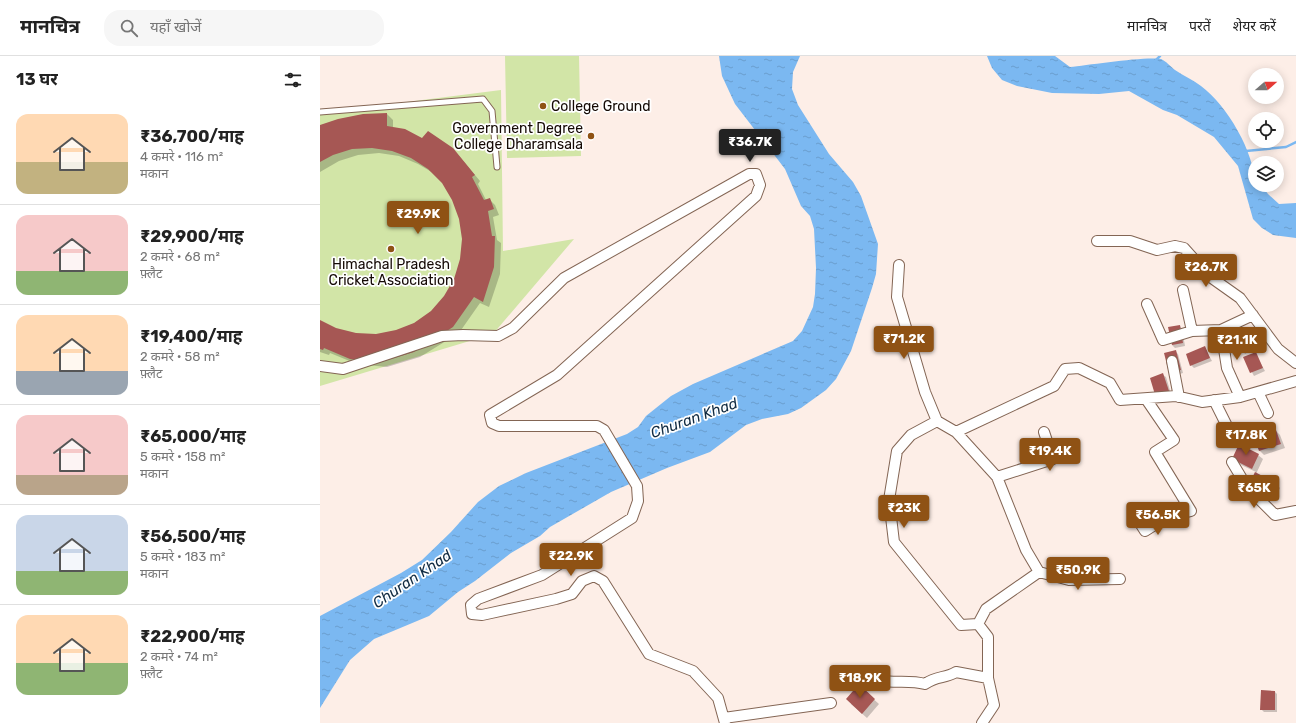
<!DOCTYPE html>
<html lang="hi">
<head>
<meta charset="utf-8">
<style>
  :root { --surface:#fff; --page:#f6f6f6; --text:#222; --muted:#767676; --line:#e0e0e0; --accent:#8f5214 }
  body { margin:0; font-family:Rubik,"Noto Sans Devanagari",sans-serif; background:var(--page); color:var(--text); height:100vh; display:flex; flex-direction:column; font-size:15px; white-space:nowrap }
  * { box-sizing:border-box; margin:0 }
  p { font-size:13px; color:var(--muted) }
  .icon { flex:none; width:22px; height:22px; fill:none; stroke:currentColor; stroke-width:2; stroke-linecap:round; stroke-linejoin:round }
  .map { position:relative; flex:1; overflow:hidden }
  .details { display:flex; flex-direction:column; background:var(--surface); width:320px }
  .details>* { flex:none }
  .needle { width:26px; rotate:70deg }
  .tools { position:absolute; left:928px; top:12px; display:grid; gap:8px }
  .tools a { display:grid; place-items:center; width:36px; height:36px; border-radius:50%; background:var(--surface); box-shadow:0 2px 10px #0003; font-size:20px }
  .price { position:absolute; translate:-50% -34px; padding:0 9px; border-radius:4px; background:var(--accent); color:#fff; font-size:13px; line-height:26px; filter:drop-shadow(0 1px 2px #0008) }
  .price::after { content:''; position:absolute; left:50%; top:24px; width:12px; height:9px; margin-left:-6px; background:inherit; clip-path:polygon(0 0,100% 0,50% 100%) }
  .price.current { background:#222; color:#fff }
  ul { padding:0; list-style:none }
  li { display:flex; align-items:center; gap:12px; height:100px; padding:0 16px }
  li+li { border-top:1px solid var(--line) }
  li span { display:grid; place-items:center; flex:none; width:112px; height:80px; border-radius:12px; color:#555 }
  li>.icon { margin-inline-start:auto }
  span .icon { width:48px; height:48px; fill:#fffc; stroke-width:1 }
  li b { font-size:17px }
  h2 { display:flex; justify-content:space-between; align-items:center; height:48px; padding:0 16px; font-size:17px }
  header { display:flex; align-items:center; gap:24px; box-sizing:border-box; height:56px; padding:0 20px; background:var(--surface); border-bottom:1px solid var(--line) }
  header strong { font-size:19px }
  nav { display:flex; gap:22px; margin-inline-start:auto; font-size:14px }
  .search { width:280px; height:36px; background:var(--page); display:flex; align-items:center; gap:10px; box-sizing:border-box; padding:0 14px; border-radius:16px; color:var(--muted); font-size:15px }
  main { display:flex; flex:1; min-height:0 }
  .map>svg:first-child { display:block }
  .grass { fill:#d2e5a7 }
  .water { fill:url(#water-ripples) }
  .shadow { fill:#0003 }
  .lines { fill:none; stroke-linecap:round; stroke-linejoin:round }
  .stream { stroke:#7bb8f1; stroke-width:2.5 }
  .building { fill:#a65754 }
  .lane-casing { stroke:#836554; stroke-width:7 }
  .street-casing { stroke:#836554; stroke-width:12 }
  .lane { stroke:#fff; stroke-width:5 }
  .street { stroke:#fff; stroke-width:10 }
  .poi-dot { fill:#8f5214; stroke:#fff; stroke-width:1.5 }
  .labels { text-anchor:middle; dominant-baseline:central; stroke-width:3.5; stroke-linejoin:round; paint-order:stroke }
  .poi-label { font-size:14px; fill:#140904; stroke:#fff; text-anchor:start }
  .water-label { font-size:15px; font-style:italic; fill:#112b42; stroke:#fff }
</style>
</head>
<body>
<header>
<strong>मानचित्र</strong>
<div class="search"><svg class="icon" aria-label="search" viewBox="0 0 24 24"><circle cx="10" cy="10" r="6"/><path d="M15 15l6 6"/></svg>यहाँ खोजें</div>
<nav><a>मानचित्र</a><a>परतें</a><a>शेयर करें</a></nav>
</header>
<main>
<section class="details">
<h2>13 घर<svg class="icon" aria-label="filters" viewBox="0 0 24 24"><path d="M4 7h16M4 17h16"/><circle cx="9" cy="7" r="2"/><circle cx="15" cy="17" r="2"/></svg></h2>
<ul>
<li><span style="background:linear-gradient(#ffd9b3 60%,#c2b280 0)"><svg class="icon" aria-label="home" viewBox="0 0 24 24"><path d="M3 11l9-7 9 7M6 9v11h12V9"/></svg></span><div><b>₹36,700/माह</b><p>4 कमरे · 116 m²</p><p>मकान</p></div></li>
<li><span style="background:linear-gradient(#f6c9c9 70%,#8fb573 0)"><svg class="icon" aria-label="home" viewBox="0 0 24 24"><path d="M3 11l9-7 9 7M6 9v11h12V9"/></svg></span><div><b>₹29,900/माह</b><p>2 कमरे · 68 m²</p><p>फ़्लैट</p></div></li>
<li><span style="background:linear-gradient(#ffd9b3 70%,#9aa5b1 0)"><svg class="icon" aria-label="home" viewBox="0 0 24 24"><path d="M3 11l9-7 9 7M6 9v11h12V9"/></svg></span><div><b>₹19,400/माह</b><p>2 कमरे · 58 m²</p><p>फ़्लैट</p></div></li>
<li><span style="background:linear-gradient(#f6c9c9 75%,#b9a48a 0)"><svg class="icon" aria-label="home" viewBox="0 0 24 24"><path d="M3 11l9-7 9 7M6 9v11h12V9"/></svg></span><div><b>₹65,000/माह</b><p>5 कमरे · 158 m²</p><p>मकान</p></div></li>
<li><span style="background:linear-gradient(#c9d6e8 70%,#8fb573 0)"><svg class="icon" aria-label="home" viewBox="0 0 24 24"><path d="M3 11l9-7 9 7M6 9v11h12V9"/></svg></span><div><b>₹56,500/माह</b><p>5 कमरे · 183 m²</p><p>मकान</p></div></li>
<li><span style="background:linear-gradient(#ffd9b3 60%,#8fb573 0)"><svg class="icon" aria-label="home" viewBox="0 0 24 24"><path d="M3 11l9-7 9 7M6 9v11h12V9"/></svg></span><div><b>₹22,900/माह</b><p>2 कमरे · 74 m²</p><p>फ़्लैट</p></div></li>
</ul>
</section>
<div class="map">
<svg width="976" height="667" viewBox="0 0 976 667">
  <defs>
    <pattern id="water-ripples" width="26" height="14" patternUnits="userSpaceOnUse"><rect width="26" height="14" fill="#7bb8f1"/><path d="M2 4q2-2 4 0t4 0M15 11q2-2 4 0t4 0" fill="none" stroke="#699dcd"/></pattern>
  </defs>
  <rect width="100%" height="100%" fill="#fdeee7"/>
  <!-- grass -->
  <path class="grass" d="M185 0H259L261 100 187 102Z
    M181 34 183 195 254 183 173 278 0 330V57Z"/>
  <!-- water -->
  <path class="water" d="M399 0H480L473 16 472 33 478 49 509 98 533 126 541 140 558 188 556 218 552 232 531 295 516 323 506 334 481 352 468 358 442 363 426 369 390 396 347 412 291 436 230 471 220 480 191 497 155 525 138 536 109 560 54 583 30 604 0 652V560L81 517 102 504 131 476 158 446 179 430 206 417 307 378 318 371 326 360 351 340 373 328 473 285 482 275 493 251 495 238 496 212 494 173 490 160 481 150 465 113 415 48 402 20Z
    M667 0H735L750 11C768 9 826 0 841 3 846 5 851 11 855 14 864 20 873 24 881 30 907 49 935 97 935 129H941L948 138 959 148 976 147V182L953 179 942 172 933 163 918 110 894 81 857 59 843 54 809 35 779 38 732 37 697 30 682 24 672 12Z"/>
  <!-- shadow -->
  <path class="shadow" d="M67 58 73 64V72L139 100 160 125 158 128 166 144 169 143 175 149 179 159 173 161 177 184 181 187 180 218 169 251 160 247 139 277 100 301 67 311 37 308 10 297 9 299 0 296V265L16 273 36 278 56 279 76 275 95 267 111 256 125 241 135 223 141 203 143 183 140 163 133 144 123 126 115 118 98 108 79 100 59 97 38 99 19 105 0 116V70Z
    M860 270 862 273 865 290 855 292 852 289 849 272Z
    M924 274 935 292 925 298 914 280Z
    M885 292 892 305 874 312 871 309Z
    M855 295 858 298 863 317 853 320Z
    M935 297 945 315 934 320 924 302Z
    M843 319 846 321 852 341 837 342Z
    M956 375 960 379 965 392 944 399 940 395 935 382Z
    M919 390 938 399 943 403 936 418 956 428 960 432 954 444 934 434 929 429 936 416 917 407Z
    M539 630 559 648 547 662 531 648Z
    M955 636 957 638V656H944L941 653Z"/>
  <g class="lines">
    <!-- stream -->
    <path class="stream" d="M835 5 840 0
      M926 95 966 91 976 86"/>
  </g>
  <!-- building -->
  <path class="building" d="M67 57V70L85 73 102 82 108 75 133 92 155 119 152 121 164 144 170 142 174 153 168 155 172 180H175L174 211 163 246 154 241 133 271 94 296 61 306 30 303 4 292 3 294 0 293V264L16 272 36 277 56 278 76 274 94 267 111 255 124 240 134 223 140 203 142 183 139 163 132 144 122 127 108 113 91 102 72 95 52 92 32 93 13 99 0 106V69L18 63 43 58Z
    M860 269 863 287 852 289 848 271Z
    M925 273 933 289 921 296 912 280Z
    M885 290 890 302 870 310 866 298Z
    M856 294 861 314 849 317 844 297Z
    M936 296 943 312 930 317 923 301Z
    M843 317 850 338 836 342 830 322Z
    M956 374 961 388 939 395 934 381Z
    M919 388 939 398 932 413 912 403Z
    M935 416 956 427 949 441 928 430Z
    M539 628 555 643 542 658 526 643Z
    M941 634 955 635V654H940Z"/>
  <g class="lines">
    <defs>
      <path id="lane" d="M0 56 163 43 172 55 177 111"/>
      <path id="street" d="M777 185H810L837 194 855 190 864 192 889 220 920 242 958 293 976 307
        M579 209 577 241 605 336 617 365 636 376
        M863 234 872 275
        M827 248 843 284 872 275 901 274 933 259
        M901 274 907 312 920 341
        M852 305 859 341
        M0 310 23 313 122 280 143 279 178 280 193 272 244 222 429 118H436L440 129 436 140 237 319 170 359 172 367 179 370H277L284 374 317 430 318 445 312 462 222 519 158 543 151 549 152 558 162 559 236 543 252 538 262 525 274 520 283 525 329 598 373 615 398 642 405 667
        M938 336 948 357
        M894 344 909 374
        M617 365 591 379 577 395 569 444 574 486 641 569 658 568
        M912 406 927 431 955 459 976 455
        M677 421 733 403 724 376
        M818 464 825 475 847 461 871 455 835 396 854 384 826 343
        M719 516 749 524 800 523
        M562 625C577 627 591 624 605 628 617 619 625 623 636 616L668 622
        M404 662 511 647
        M662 667 674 649 668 622V581L658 568 666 553 719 516 706 494 677 421 636 376 734 330 745 313 759 312 790 327 800 344 856 340 882 346 920 341 976 325"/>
    </defs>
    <!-- lane casing -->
    <use href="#lane" class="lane-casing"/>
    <!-- street casing -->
    <use href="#street" class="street-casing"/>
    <!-- lane -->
    <use href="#lane" class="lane"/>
    <!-- street -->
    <use href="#street" class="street"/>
  </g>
  <!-- markers -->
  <g class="poi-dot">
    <circle cx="223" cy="50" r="4"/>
    <circle cx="271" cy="80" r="4"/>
    <circle cx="71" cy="193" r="4"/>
  </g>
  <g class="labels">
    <!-- poi labels -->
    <g class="poi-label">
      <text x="231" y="50">College Ground</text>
      <text x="263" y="72" text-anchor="end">Government Degree<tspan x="263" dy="16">College Dharamsala</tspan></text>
      <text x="71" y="208" text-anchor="middle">Himachal Pradesh<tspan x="71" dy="16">Cricket Association</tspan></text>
    </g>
    <!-- water labels -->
    <g class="water-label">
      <text transform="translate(374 362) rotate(-20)">Churan Khad</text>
      <text transform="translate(92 523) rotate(-34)">Churan Khad</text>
    </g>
  </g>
</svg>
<div class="tools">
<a><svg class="needle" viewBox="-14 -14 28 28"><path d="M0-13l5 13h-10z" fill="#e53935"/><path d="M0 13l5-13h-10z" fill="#767676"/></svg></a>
<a><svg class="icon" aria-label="locate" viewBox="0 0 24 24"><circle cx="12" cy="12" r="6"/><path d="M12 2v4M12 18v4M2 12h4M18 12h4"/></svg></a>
<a><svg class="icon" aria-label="layers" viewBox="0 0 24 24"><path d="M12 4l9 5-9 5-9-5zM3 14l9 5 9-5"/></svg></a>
</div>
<b class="price current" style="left:430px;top:107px">₹36.7K</b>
<b class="price" style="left:98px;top:179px">₹29.9K</b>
<b class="price" style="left:886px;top:232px">₹26.7K</b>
<b class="price" style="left:584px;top:304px">₹71.2K</b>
<b class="price" style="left:917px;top:305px">₹21.1K</b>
<b class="price" style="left:926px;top:400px">₹17.8K</b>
<b class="price" style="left:730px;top:416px">₹19.4K</b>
<b class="price" style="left:934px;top:453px">₹65K</b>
<b class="price" style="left:584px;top:473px">₹23K</b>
<b class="price" style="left:838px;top:480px">₹56.5K</b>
<b class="price" style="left:251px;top:521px">₹22.9K</b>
<b class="price" style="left:758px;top:535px">₹50.9K</b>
<b class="price" style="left:540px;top:643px">₹18.9K</b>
</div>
</main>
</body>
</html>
